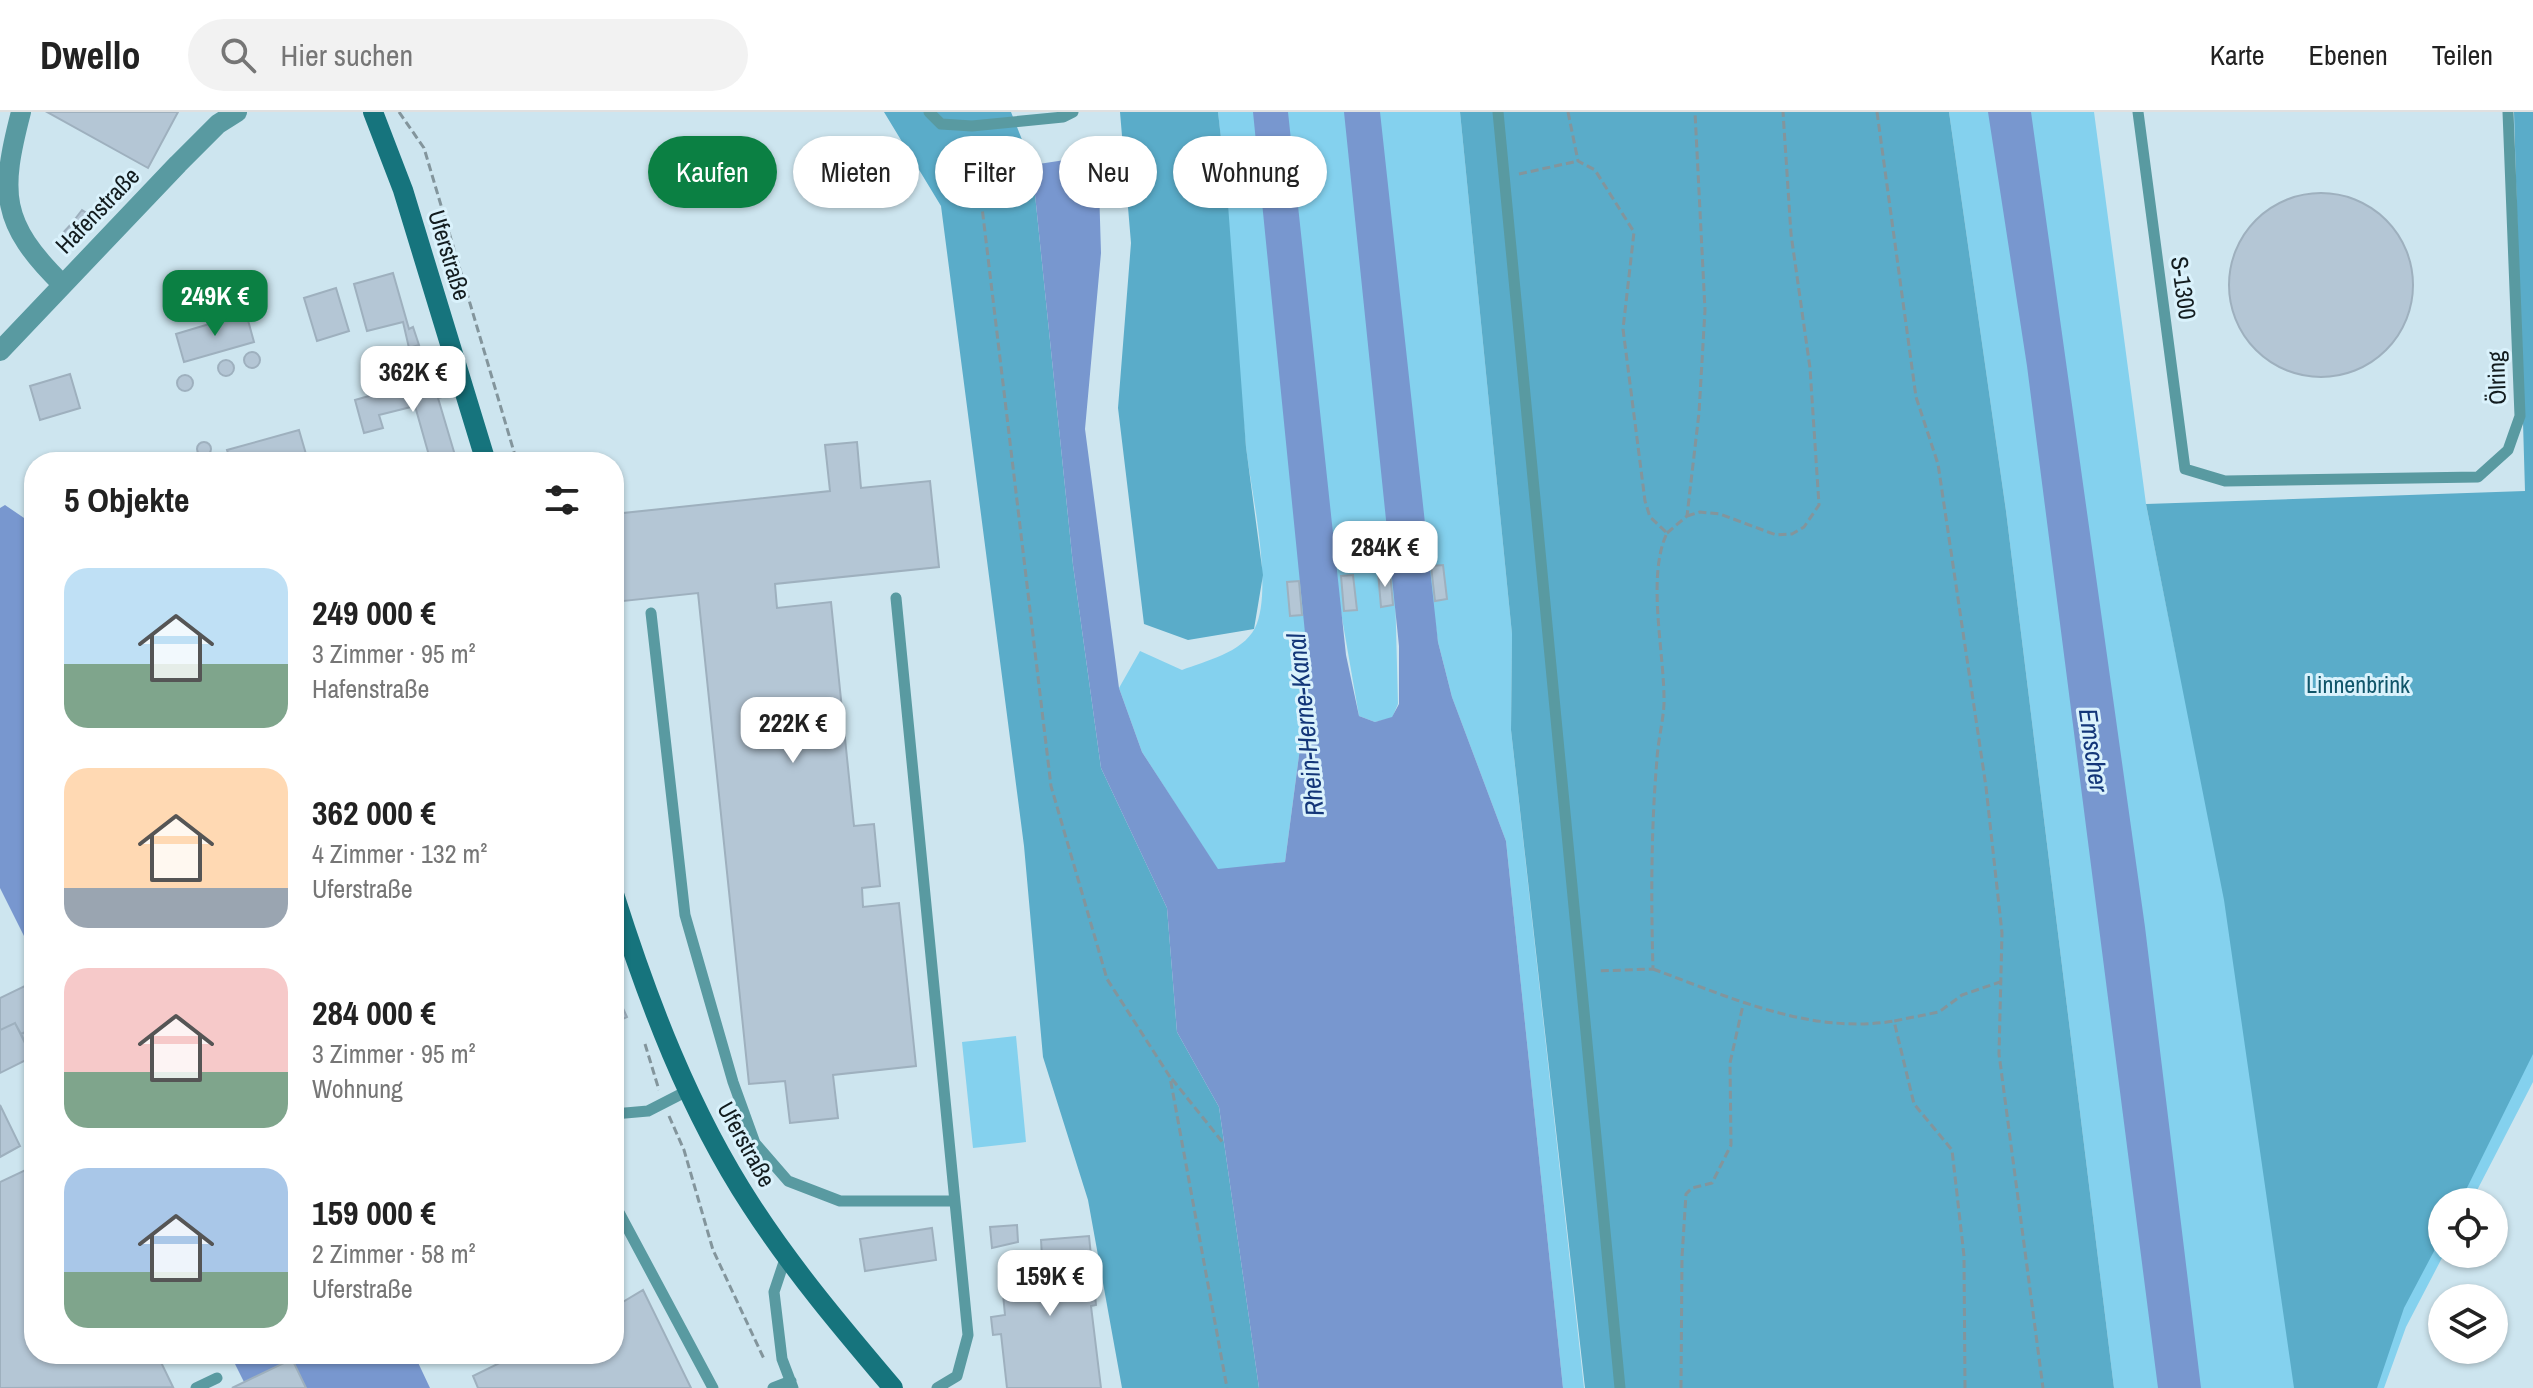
<!DOCTYPE html>
<html lang="de">
<head>
<meta charset="utf-8">
<style>
  :root { --surface:#fff; --page:#f2f2f2; --text:#222; --muted:#767676; --line:#e0e0e0; --accent:#0b8043 }
  body { margin:0; font-family:"Archivo Narrow",sans-serif; background:var(--page); color:var(--text); height:100vh; display:flex; flex-direction:column; font-size:30px; white-space:nowrap }
  * { box-sizing:border-box; margin:0 }
  p { font-size:26px; color:var(--muted) }
  .icon { flex:none; width:44px; height:44px; fill:none; stroke:currentColor; stroke-width:2; stroke-linecap:round; stroke-linejoin:round }
  .map { position:relative; flex:1; overflow:hidden }
  .drawer { position:absolute; left:24px; top:340px; width:600px; height:912px; display:flex; flex-direction:column; background:var(--surface); border-radius:32px; box-shadow:0 2px 6px #0004 }
  .drawer>* { flex:none }
  .guide { position:absolute; left:648px; top:24px; width:760px; height:72px; display:flex; gap:16px }
  .fabs { position:absolute; left:2428px; top:1076px; display:grid; gap:16px }
  .fabs a { display:grid; place-items:center; width:80px; height:80px; border-radius:50%; background:var(--surface); box-shadow:0 2px 6px #0004; font-size:40px }
  .price { position:absolute; translate:-50% -68px; padding:0 18px; border-radius:16px; background:#fff; color:#222; font-size:26px; line-height:52px; filter:drop-shadow(0 2px 4px #0008) }
  .price::after { content:''; position:absolute; left:50%; top:48px; width:24px; height:18px; margin-left:-12px; background:inherit; clip-path:polygon(0 0,100% 0,50% 100%) }
  .price.active { background:var(--accent); color:#fff }
  ul { padding:0; list-style:none }
  li { display:flex; align-items:center; gap:24px; height:200px; padding:0 40px }
  li span { display:grid; place-items:center; flex:none; width:224px; height:160px; border-radius:24px; color:#555 }
  li>.icon { margin-inline-start:auto }
  span .icon { width:96px; height:96px; fill:#fffc; stroke-width:1 }
  li b { font-size:34px }
  h2 { display:flex; justify-content:space-between; align-items:center; height:96px; padding:0 40px; font-size:34px }
  .pill { padding:0 28px; border-radius:36px; background:var(--surface); box-shadow:0 2px 6px #0004; font-size:28px; line-height:72px }
  .pill.active { background:var(--accent); color:#fff }
  header { display:flex; align-items:center; gap:48px; box-sizing:border-box; height:112px; padding:0 40px; background:var(--surface); border-bottom:2px solid var(--line) }
  header strong { font-size:38px }
  nav { display:flex; gap:44px; margin-inline-start:auto; font-size:28px }
  .search { width:560px; height:72px; background:var(--page); display:flex; align-items:center; gap:20px; box-sizing:border-box; padding:0 28px; border-radius:44px; color:var(--muted); font-size:30px }
  .map>svg:first-child { display:block }
  .green { fill:#84d1ee }
  .forest { fill:#5aacc9 }
  .water { fill:#7897cf }
  .building { fill:#b4c6d5; stroke:#9eb0be; stroke-width:2 }
  .lines { fill:none; stroke-linecap:round; stroke-linejoin:round }
  .path { stroke:#83959c; stroke-width:3; stroke-dasharray:8 4; stroke-linecap:butt }
  .service { stroke:#599aa1; stroke-width:11 }
  .minor { stroke:#599aa1; stroke-width:20 }
  .secondary { stroke:#16747d; stroke-width:20 }
  .labels { text-anchor:middle; dominant-baseline:central; stroke-width:6; stroke-linejoin:round; paint-order:stroke }
  .street-label { font-size:24px; fill:#131c1f; stroke:#daf2fc }
  .park-label { font-size:24px; fill:#105569; stroke:#daf2fc }
  .water-label { font-size:26px; font-style:italic; fill:#133679; stroke:#daf2fc }
</style>
</head>
<body>
<header>
<strong>Dwello</strong>
<div class="search"><svg class="icon" aria-label="search" viewBox="0 0 24 24"><circle cx="10" cy="10" r="6"/><path d="M15 15l6 6"/></svg>Hier suchen</div>
<nav><a>Karte</a><a>Ebenen</a><a>Teilen</a></nav>
</header>
<div class="map">
<svg width="2533" height="1276" viewBox="0 0 2533 1276">
  <rect width="100%" height="100%" fill="#cde5ef"/>
  <!-- green -->
  <path class="green" d="M1218 0H1460L1512 522 1511 618 1584 1276H1563L1506 729 1452 585 1438 530 1430 473 1395 477 1398 592 1392 606 1375 610 1359 604 1338 483 1307 541 1306 590 1285 750 1218 758 1142 640 1119 576 1140 539 1182 558C1205 549 1242 541 1255 516 1274 478 1251 379 1246 335 1235 223 1231 111 1218 0Z
    M1949 0H2094L2146 392 2176 543 2533 391V970L2471 1090H2442L2444 1142 2406 1215 2384 1276H2114L2006 399Z
    M1016 924 1026 1030 973 1036 962 930Z"/>
  <!-- forest -->
  <path class="forest" d="M884 0H1011L1032 53 1073 453 1101 656 1167 796 1177 920 1219 995 1259 1276H1122L1088 1088 1043 945 1024 734 941 94Z
    M1120 0H1218L1227 79 1246 335 1263 463 1254 517 1188 528 1144 512 1118 296 1131 131Z
    M1460 0H1949L2006 399 2114 1276H1585L1511 618 1512 522Z
    M2514 0H2533V942L2460 1090H2442V1124L2404 1196 2377 1276H2294L2224 788 2146 392 2525 379Z"/>
  <!-- water -->
  <path class="water" d="M1253 0H1288L1346 543 1359 604 1375 610 1392 605 1399 592V534L1344 0H1380L1438 530 1452 585 1506 729 1563 1276H1259L1219 995 1177 920 1167 796 1101 656 1073 453 1032 53 1098 43 1101 141 1085 317 1119 576 1142 640 1218 757 1285 750 1306 590 1307 541Z
    M1988 0H2031L2145 815 2201 1276H2158L2027 254Z
    M5 393 27 408 34 422V844L0 776V396Z
    M230 1242H414L430 1276H247Z"/>
  <!-- building -->
  <path class="building" d="M47 0H178L148 56Z
    M2229 173a92 92 0 1 1 184 0a92 92 0 1 1-184 0Z
    M82 98 94 106 84 120 72 111Z
    M72 111 84 120 71 132 61 123Z
    M393 161 409 217 413 215 419 233 409 236 403 210 367 219 354 172Z
    M336 176 349 219 317 229 304 186Z
    M246 201 254 230 184 250 176 222Z
    M244 248a8 8 0 1 1 16 0a8 8 0 1 1-16 0Z
    M218 256a8 8 0 1 1 16 0a8 8 0 1 1-16 0Z
    M70 262 80 296 40 308 30 274Z
    M177 271a8 8 0 1 1 16 0a8 8 0 1 1-16 0Z
    M439 264 446 284 438 286 457 350H420L430 347 415 294 379 303 383 316 364 321 355 288Z
    M299 318 308 349 231 350 227 338Z
    M197 337a7 7 0 1 1 14 0a7 7 0 1 1-14 0Z
    M857 330 861 376 930 369 939 455 775 472 777 496 831 490 854 714 874 712 880 774 862 776 863 795 899 791 916 954 833 963 838 1006 790 1011 785 969 749 972 698 481 614 490V402L830 379 825 333Z
    M1443 453 1447 487 1435 489 1431 454Z
    M1390 459 1393 493 1381 495 1378 460Z
    M1353 463 1357 498 1344 499 1341 464Z
    M1299 469 1302 503 1290 504 1287 470Z
    M33 870 34 916 21 922 15 911 0 918V886Z
    M614 877 627 905 614 911Z
    M15 911 32 945 0 961V918Z
    M34 916V944L32 945 21 922Z
    M0 993 20 1034 0 1045Z
    M34 1054V1242H157L173 1275 0 1276V1070Z
    M1017 1113 1018 1130 992 1136 990 1115Z
    M932 1116 936 1148 865 1159 860 1127Z
    M1089 1124 1096 1193 1091 1194 1101 1276H1007L1001 1222 993 1223 991 1205 1005 1203 1000 1150 1042 1145 1041 1128Z
    M643 1178 691 1276H478L473 1264 518 1242H614V1189L616 1194Z
    M292 1247 306 1276H232Z"/>
  <g class="lines">
    <!-- path -->
    <path class="path" d="M399 0 424 36 517 350
      M1568 0 1578 49 1595 58 1634 120 1623 217 1645 389 1650 405 1667 421C1646 465 1665 543 1664 592 1663 610 1658 629 1657 647 1651 717 1651 787 1653 857L1597 859
      M1877 0 1916 285 1938 352 1986 675 2002 821 1999 942 2043 1276
      M974 28 1051 674 1107 867 1170 965 1227 1276
      M1519 62 1578 49
      M1687 404 1700 400 1720 402 1776 423 1792 422 1804 415 1819 393 1810 256 1791 122 1783 0
      M1667 421 1687 404 1699 301 1705 198 1695 0
      M614 738 621 762
      M1653 857C1729 885 1811 923 1894 909
      M645 932 659 978
      M1172 967 1224 1032
      M669 1004 684 1038 713 1138 765 1249
      M1681 1276 1682 1145 1686 1082 1692 1076 1712 1071 1731 1033 1730 951 1743 893
      M1965 1276 1964 1144 1952 1038 1914 992 1894 909 1939 900 1962 883 2000 870"/>
    <!-- service -->
    <path class="service" d="M929 0 941 12 972 14 1063 5 1073 0
      M1498 0 1620 1276
      M2138 0 2185 357 2225 369 2478 365 2508 338 2520 304 2508 0
      M896 486 968 1223 957 1264 937 1276
      M651 501 685 803 733 970 755 1031 788 1069 840 1089H954
      M614 1002 648 999 689 978
      M614 1091 713 1276
      M786 1144 774 1180 782 1247 793 1276
      M196 1276 217 1266
      M773 1276 791 1269"/>
    <!-- minor -->
    <path class="minor" d="M21 0C0 81 0 111 62 172
      M0 239 178 52 218 12 237 0"/>
    <!-- secondary -->
    <path class="secondary" d="M373 0 403 78 486 350
      M614 782C648 889 689 998 751 1093 793 1158 843 1217 893 1276"/>
  </g>
  <g class="labels">
    <!-- street labels -->
    <g class="street-label">
      <text transform="translate(97 98) rotate(-46)">Hafenstraße</text>
      <text transform="translate(450 143) rotate(73)">Uferstraße</text>
      <text transform="translate(2184 176) rotate(82)">S-1300</text>
      <text transform="translate(2496 266) rotate(-92)">Ölring</text>
      <text transform="translate(747 1032) rotate(61)">Uferstraße</text>
    </g>
    <!-- park labels -->
    <g class="park-label">
      <text x="2358" y="572">Linnenbrink</text>
    </g>
    <!-- water labels -->
    <g class="water-label">
      <text transform="translate(1305 613) rotate(-96)">Rhein-Herne-Kanal</text>
      <text transform="translate(2094 638) rotate(82)">Emscher</text>
    </g>
  </g>
</svg>
<div class="fabs">
<a><svg class="icon" aria-label="locate" viewBox="0 0 24 24"><circle cx="12" cy="12" r="6"/><path d="M12 2v4M12 18v4M2 12h4M18 12h4"/></svg></a>
<a><svg class="icon" aria-label="layers" viewBox="0 0 24 24"><path d="M12 4l9 5-9 5-9-5zM3 14l9 5 9-5"/></svg></a>
</div>
<b class="price active" style="left:215px;top:226px">249K €</b>
<b class="price" style="left:413px;top:302px">362K €</b>
<b class="price" style="left:1385px;top:477px">284K €</b>
<b class="price" style="left:793px;top:653px">222K €</b>
<b class="price" style="left:1050px;top:1206px">159K €</b>
<div class="guide">
<a class="pill active">Kaufen</a>
<a class="pill">Mieten</a>
<a class="pill">Filter</a>
<a class="pill">Neu</a>
<a class="pill">Wohnung</a>
</div>
<section class="drawer">
<h2>5 Objekte<svg class="icon" aria-label="filters" viewBox="0 0 24 24"><path d="M4 7h16M4 17h16"/><circle cx="9" cy="7" r="2"/><circle cx="15" cy="17" r="2"/></svg></h2>
<ul>
<li><span style="background:linear-gradient(#bfe0f5 60%,#7fa58c 0)"><svg class="icon" aria-label="home" viewBox="0 0 24 24"><path d="M3 11l9-7 9 7M6 9v11h12V9"/></svg></span><div><b>249 000 €</b><p>3 Zimmer · 95 m²</p><p>Hafenstraße</p></div></li>
<li><span style="background:linear-gradient(#ffd9b3 75%,#9aa5b1 0)"><svg class="icon" aria-label="home" viewBox="0 0 24 24"><path d="M3 11l9-7 9 7M6 9v11h12V9"/></svg></span><div><b>362 000 €</b><p>4 Zimmer · 132 m²</p><p>Uferstraße</p></div></li>
<li><span style="background:linear-gradient(#f6c9c9 65%,#7fa58c 0)"><svg class="icon" aria-label="home" viewBox="0 0 24 24"><path d="M3 11l9-7 9 7M6 9v11h12V9"/></svg></span><div><b>284 000 €</b><p>3 Zimmer · 95 m²</p><p>Wohnung</p></div></li>
<li><span style="background:linear-gradient(#a9c7e8 65%,#7fa58c 0)"><svg class="icon" aria-label="home" viewBox="0 0 24 24"><path d="M3 11l9-7 9 7M6 9v11h12V9"/></svg></span><div><b>159 000 €</b><p>2 Zimmer · 58 m²</p><p>Uferstraße</p></div></li>
</ul>
</section>
</div>
</body>
</html>
